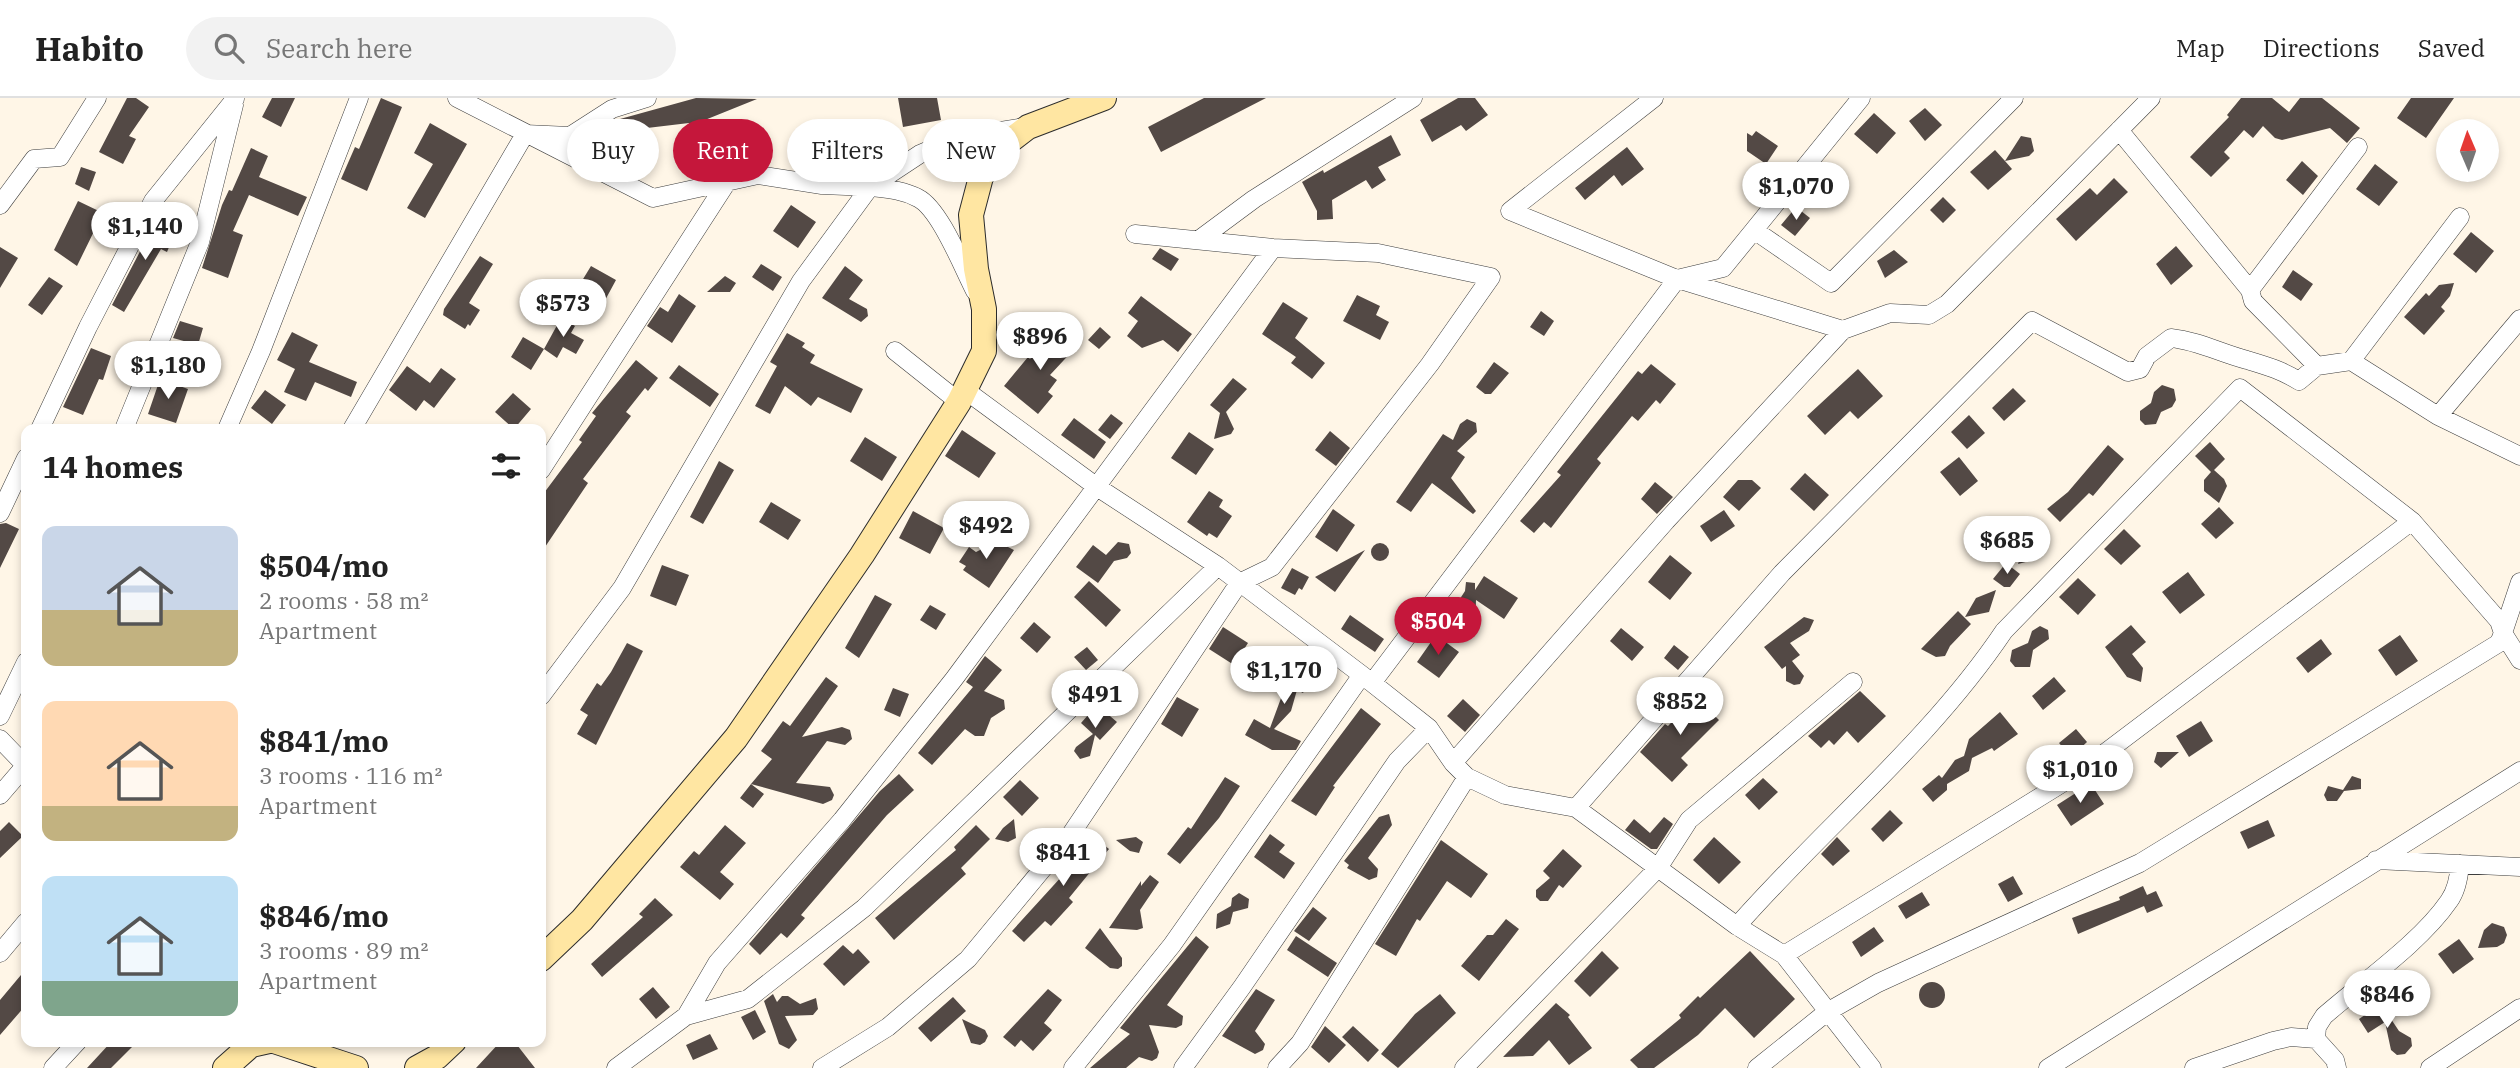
<!DOCTYPE html>
<html lang="en">
<head>
<meta charset="utf-8">
<style>
  :root { --surface:#fff; --page:#f2f2f2; --text:#222; --muted:#767676; --line:#e0e0e0; --accent:#c5173b }
  body { margin:0; font-family:"IBM Plex Serif",serif; background:var(--page); color:var(--text); height:100vh; display:flex; flex-direction:column; font-size:26px; white-space:nowrap }
  * { box-sizing:border-box; margin:0 }
  p { font-size:23px; color:var(--muted) }
  .icon { flex:none; width:38px; height:38px; fill:none; stroke:currentColor; stroke-width:2; stroke-linecap:round; stroke-linejoin:round }
  .map { position:relative; flex:1; overflow:hidden }
  .drawer { position:absolute; left:21px; top:326px; width:525px; height:623px; display:flex; flex-direction:column; background:var(--surface); border-radius:14px; box-shadow:0 4px 10px #0003 }
  .drawer>* { flex:none }
  .banner { position:absolute; left:567px; top:21px; width:665px; height:63px; display:flex; gap:14px }
  .needle { width:46px; rotate:358deg }
  .fabs { position:absolute; left:2436px; top:21px; display:grid; gap:14px }
  .fabs a { display:grid; place-items:center; width:63px; height:63px; border-radius:50%; background:var(--surface); box-shadow:0 4px 10px #0003; font-size:35px }
  .price { position:absolute; translate:-50% -60px; padding:0 16px; border-radius:24px; background:#fff; color:#222; font-size:23px; line-height:46px; filter:drop-shadow(0 2px 4px #0008) }
  .price::after { content:''; position:absolute; left:50%; top:42px; width:21px; height:16px; margin-left:-10px; background:inherit; clip-path:polygon(0 0,100% 0,50% 100%) }
  .price.on { background:var(--accent); color:#fff }
  ul { padding:0; list-style:none }
  li { display:flex; align-items:center; gap:21px; height:175px; padding:0 21px }
  li span { display:grid; place-items:center; flex:none; width:196px; height:140px; border-radius:14px; color:#555 }
  li>.icon { margin-inline-start:auto }
  span .icon { width:84px; height:84px; fill:#fffc; stroke-width:1 }
  li b { font-size:30px }
  h2 { display:flex; justify-content:space-between; align-items:center; height:84px; padding:0 21px; font-size:30px }
  .tag { padding:0 24px; border-radius:32px; background:var(--surface); box-shadow:0 4px 10px #0003; font-size:24px; line-height:63px }
  .tag.on { background:var(--accent); color:#fff }
  header { display:flex; align-items:center; gap:42px; box-sizing:border-box; height:98px; padding:0 35px; background:var(--surface); border-bottom:2px solid var(--line) }
  header strong { font-size:33px }
  nav { display:flex; gap:38px; margin-inline-start:auto; font-size:24px }
  .search { width:490px; height:63px; background:var(--page); display:flex; align-items:center; gap:18px; box-sizing:border-box; padding:0 24px; border-radius:38px; color:var(--muted); font-size:26px }
  .map>svg:first-child { display:block }
  .building { fill:#534945 }
  .lines { fill:none; stroke-linecap:round; stroke-linejoin:round }
  .street-casing { stroke:#3d3d3d; stroke-width:19 }
  .secondary-casing { stroke:#2c2c2c; stroke-width:26 }
  .street { stroke:#fff; stroke-width:18 }
  .secondary { stroke:#ffe6a2; stroke-width:24 }
</style>
</head>
<body>
<header>
<strong>Habito</strong>
<div class="search"><svg class="icon" aria-label="search" viewBox="0 0 24 24"><circle cx="10" cy="10" r="6"/><path d="M15 15l6 6"/></svg>Search here</div>
<nav><a>Map</a><a>Directions</a><a>Saved</a></nav>
</header>
<div class="map">
<svg width="2520" height="970" viewBox="0 0 2520 970">
  <rect width="100%" height="100%" fill="#fff6e7"/>
  <!-- building -->
  <path class="building" d="M127 0H136L149 9 129 38 136 41 123 66 99 54Z
    M272 0H295L281 29 262 19Z
    M381 0 402 9 367 93 341 81 355 49 359 51Z
    M696 0 757 1 690 28 689 25 647 30 654 52 633 59 620 21Z
    M898 0H937L941 22 903 29Z
    M1204 0H1266L1161 54 1148 29Z
    M1458 0H1475L1488 17 1466 33 1461 27 1432 44 1420 22Z
    M2241 0H2272L2289 14 2300 0H2322L2360 30 2347 45 2330 30 2282 42 2275 40 2263 28 2253 40 2244 32 2224 54 2230 60 2211 79 2190 59 2229 19 2227 17Z
    M2411 0H2454L2426 40 2397 20Z
    M1925 10 1942 27 1925 43 1909 23Z
    M1874 15 1896 35 1877 56 1854 36Z
    M430 25 467 46 425 120 407 110 433 66 414 55Z
    M1756 33 1778 48 1766 66 1747 53V35L1752 38Z
    M1391 37 1401 57 1378 69 1386 82 1372 91 1366 82 1332 102 1333 121 1317 122V113L1302 84 1323 72 1324 75Z
    M2021 38 2031 40 2034 53 2029 58 2005 63 2012 71 1988 92 1970 74 1995 52 2005 63Z
    M1627 49 1644 71 1622 88 1614 77 1585 102 1575 90Z
    M251 50 268 58 259 79 307 99 298 118 249 97 233 133 243 137 228 180 202 170 222 107 229 92 232 93Z
    M2302 63 2318 78 2303 97 2286 82Z
    M2375 66 2398 84 2379 108 2356 91Z
    M81 69 96 74 89 93 75 86Z
    M2114 80 2128 94 2076 143 2056 121 2090 90 2097 97Z
    M1825 85 1833 87 1836 95 1830 102 1820 103 1818 93Z
    M1943 99 1956 112 1943 125 1930 112Z
    M78 103 103 115 77 168 54 152Z
    M791 107 816 124 798 150 773 133Z
    M1796 109 1810 120 1795 138 1781 127Z
    M157 121 177 130 167 154 161 151 124 214 112 207Z
    M2471 134 2494 153 2476 175 2453 156Z
    M2176 148 2193 168 2171 187 2156 166Z
    M0 149 18 160 0 190Z
    M1160 150 1179 161 1171 173 1152 161Z
    M1894 152 1908 164 1885 180 1877 163Z
    M480 158 493 166 469 205 480 212 470 228 468 226 465 231 443 217 444 211Z
    M761 166 782 179 773 193 752 179Z
    M591 168 616 182 603 206 577 191Z
    M845 168 863 182 849 201 867 211 868 218 861 224 822 200Z
    M2293 172 2313 186 2301 203 2282 189Z
    M725 178 736 185 730 194H707Z
    M49 179 63 188 42 217 28 207Z
    M2454 185 2450 198 2441 209 2445 213 2424 237 2404 219 2426 195 2429 198 2439 187Z
    M679 196 696 208 672 245 647 228 660 209 668 214Z
    M1357 197 1380 208 1376 217 1389 224 1380 242 1343 223Z
    M1141 198 1192 236 1178 254 1163 242 1142 250 1127 238 1138 223 1128 215Z
    M1283 204 1308 220 1295 240 1325 265 1312 281 1291 265 1296 259 1262 236Z
    M1541 213 1554 223 1544 238 1530 229Z
    M561 220 575 228 571 235 584 242 576 256 563 249 557 260 544 251Z
    M180 223 203 230 198 247 173 240Z
    M1100 229 1111 239 1099 251 1088 242Z
    M1057 231 1076 249 1050 277 1057 282 1048 294 1053 298 1038 316 1004 288 1028 259 1030 261Z
    M292 234 318 247 309 264 357 284 351 299 315 284 306 303 284 294 295 271 277 262Z
    M787 235 805 245 802 249 815 257 810 265 863 291 851 315 818 299 811 308 785 288 770 316 755 308 777 268 770 264Z
    M523 239 544 251 531 272 511 259Z
    M91 250 111 258 103 282 99 281 83 317 63 309Z
    M636 262 658 280 648 293 645 290 626 314 631 318 583 381 588 385 541 455V399L582 344 579 342 596 318 592 315Z
    M1494 264 1509 275 1491 296H1485L1476 289Z
    M1651 266 1676 286 1660 306 1656 302 1638 323 1632 318 1597 361 1601 365 1551 430 1544 424 1534 435 1520 423 1561 377 1557 374 1638 273 1642 276Z
    M679 267 719 296 710 309 669 280Z
    M407 268 430 285 441 270 456 281 434 310 424 302 416 313 389 292Z
    M1858 271 1883 298 1858 321 1850 313 1825 337 1807 318Z
    M1233 280 1247 291 1226 314 1234 331 1231 336 1214 341 1220 315 1210 307Z
    M160 281 188 291 176 325 148 316Z
    M2162 287 2174 291 2176 302 2172 309 2161 314 2156 326 2145 327 2140 322V313L2151 305 2154 294Z
    M2013 290 2026 303 2004 323 1992 310Z
    M265 292 286 307 272 326 251 310Z
    M513 295 531 311 514 331 495 314Z
    M1111 316 1123 325 1110 341 1098 332Z
    M1969 317 1985 335 1967 351 1951 334Z
    M1074 320 1106 344 1094 361 1061 337Z
    M1467 321 1476 325 1477 334 1457 353 1465 359 1451 380 1476 413 1473 416 1432 385 1411 414 1396 404 1443 336 1453 342 1460 326Z
    M962 332 996 355 979 380 945 358Z
    M1330 333 1350 350 1336 368 1315 352Z
    M1189 334 1214 351 1196 377 1171 360Z
    M865 339 897 359 882 383 850 363Z
    M2210 344 2225 361 2214 372 2224 381 2227 388 2219 405 2204 393V382L2211 374 2195 358Z
    M2108 347 2124 361 2093 398 2089 395 2060 424 2047 411 2068 394Z
    M1959 359 1978 383 1960 398 1940 374Z
    M719 363 734 372 703 426 690 419Z
    M1805 375 1829 397 1814 413 1790 391Z
    M1738 382H1752L1761 390 1739 413 1723 399Z
    M1655 384 1673 399 1657 416 1641 401Z
    M1209 393 1223 402 1219 409 1232 418 1217 440 1209 435 1207 438 1187 424Z
    M771 404 801 422 788 442 759 424Z
    M2219 409 2234 425 2216 441 2201 426Z
    M1333 411 1355 427 1337 454 1315 439Z
    M1724 412 1735 428 1711 444 1700 428Z
    M913 413 944 430 930 456 899 440Z
    M6 425 19 431 0 470V426Z
    M2124 431 2141 448 2121 467 2104 451Z
    M988 439 1014 452 989 490 963 472 966 468 959 464 969 449 976 454 980 452Z
    M1118 444 1129 446 1131 455 1127 460 1114 463 1098 485 1076 469 1093 447 1106 457Z
    M1371 454a9 9 0 1 1 18 0a9 9 0 1 1-18 0Z
    M2030 446 2041 451 2040 460 2018 466 2023 451Z
    M1365 452 1335 494 1315 479Z
    M1670 457 1692 475 1670 502 1648 484Z
    M2006 465 2020 476 2010 489H2004L1993 481Z
    M662 467 689 477 676 508 650 498Z
    M1292 470 1309 479 1302 492 1299 490 1295 497 1281 490Z
    M2188 474 2205 497 2180 516 2162 494Z
    M1484 478 1518 500 1504 521 1476 502 1475 531 1459 537 1462 515 1454 510 1465 493 1466 484 1475 485V492Z
    M2078 480 2096 497 2078 517 2059 499Z
    M1089 483 1121 512 1106 529 1074 499Z
    M1996 492 1989 514 1965 519 1976 500Z
    M875 497 892 506 859 560 845 550Z
    M930 507 946 516 936 532 920 522Z
    M1958 513 1971 526 1950 548 1945 558 1936 559 1921 551Z
    M1350 517 1384 541 1375 554 1341 531Z
    M1804 519 1814 522 1809 533 1790 545 1800 557 1792 563 1804 578 1800 586 1794 587 1786 583V568L1782 571 1764 549Z
    M1034 524 1051 539 1037 555 1020 540Z
    M2131 527 2146 544 2132 556 2143 570 2141 584 2127 579 2105 549Z
    M2040 528 2048 532 2049 541 2033 552 2030 569H2015L2010 563 2012 552 2028 545 2032 533Z
    M1223 529 1248 545 1234 567 1209 551Z
    M1621 530 1644 549 1632 563 1610 543Z
    M1436 537 1459 554 1439 580 1417 564Z
    M2400 537 2418 563 2396 578 2378 552Z
    M2321 541 2332 556 2308 575 2296 560Z
    M627 545 643 553 596 647 577 636 588 617 580 612 597 585 601 588 611 574Z
    M1674 547 1689 559 1678 572 1664 560Z
    M1087 549 1098 562 1086 572 1074 559Z
    M1292 556 1317 569 1303 595 1297 592 1291 613 1274 631 1301 643 1296 652H1272L1245 637 1254 621 1270 630 1284 592 1275 587Z
    M985 558 1002 572 984 593 1004 602 1005 611 991 620 984 638H975L965 631 932 667 918 655 973 589 966 584Z
    M826 579 838 588 802 639 842 629 850 632 852 641 845 647 827 643 796 685 830 689 834 697 832 702 823 706 751 686 772 661 761 653 783 623 790 628Z
    M2054 579 2066 593 2043 612 2032 598Z
    M893 590 909 596 900 619 884 612Z
    M1702 593 1714 605 1708 611 1719 622 1681 660 1688 667 1672 684 1640 654 1665 626 1668 628Z
    M1860 593 1886 618 1858 645 1847 633 1834 647 1829 642 1821 650 1808 638Z
    M1177 599 1199 611 1182 639 1161 626Z
    M1463 601 1480 617 1465 634 1447 618Z
    M1097 607 1117 624 1100 642 1095 637 1090 658 1080 661 1074 653 1076 649 1093 636 1081 625Z
    M1361 610 1381 626 1333 688 1335 689 1316 718 1291 703Z
    M2000 614 2018 636 1994 653 1992 650 1972 660 1969 673 1947 686V692L1933 704 1922 691 1939 677 1942 680 1955 662 1964 658 1969 641Z
    M2201 623 2213 643 2189 659 2176 638Z
    M2076 631 2087 644 2071 659 2059 645Z
    M2157 654H2179L2161 670 2154 664Z
    M899 676 914 692 887 717 801 817 805 820 787 840 781 835 760 857 749 846 880 693Z
    M2352 678 2361 681V691L2344 693 2337 703H2327L2324 697 2328 688 2343 692Z
    M1225 679 1240 688 1219 720 1180 766 1167 756 1188 729 1191 731Z
    M1763 680 1778 694 1759 712 1745 697Z
    M1020 682 1039 700 1022 718 1003 699Z
    M751 686 764 696 753 710 740 700Z
    M2093 689 2104 706 2071 728 2057 707 2082 691 2084 695Z
    M1890 712 1903 725 1883 744 1871 731Z
    M1389 716 1392 727 1368 760 1378 771 1377 779 1369 782 1347 770 1349 767 1344 763 1379 719Z
    M1664 719 1673 726 1657 751H1651L1625 732 1634 721 1650 735Z
    M1014 721 1016 740 1008 744 995 741 1003 730Z
    M2268 722 2275 738 2248 751 2240 734Z
    M9 724 23 738 0 760V733Z
    M725 727 746 745 720 774 734 786 720 802 680 769 694 753 699 757Z
    M976 727 990 741 961 770 966 776 894 842 875 820 956 752 954 749Z
    M1090 736 1109 751 1069 800 1073 804 1051 828 1045 823 1024 844 1012 833 1063 777 1059 774Z
    M1270 736 1285 747 1279 754 1295 765 1284 781 1254 759Z
    M1136 739 1143 744 1139 755 1130 753 1116 742Z
    M1714 739 1741 764 1719 786 1693 762Z
    M1837 739 1850 753 1833 768 1821 756Z
    M1441 742 1488 776 1471 800 1447 783 1420 823 1417 821 1396 858 1375 846Z
    M1563 751 1582 768 1563 790 1559 787 1548 803H1540L1536 799V792L1550 780 1543 773Z
    M1150 777 1159 784 1140 812 1143 830 1137 832 1109 830 1141 783V788Z
    M2013 778 2023 796 2008 804 1998 786Z
    M2143 788 2147 797 2156 793 2163 808 2147 815 2144 808 2078 836 2072 820 2120 802 2119 799Z
    M1922 794 1930 807 1906 821 1898 808Z
    M1239 795 1249 801 1248 810 1233 814 1230 826 1216 831 1217 816 1231 808 1232 800Z
    M655 800 673 817 602 879 591 866 643 819 639 816Z
    M1313 809 1327 820 1309 843 1294 833Z
    M1506 821 1519 831 1479 883 1461 868 1487 837H1493Z
    M2492 825 2504 829 2507 837 2504 845 2497 849 2478 850 2484 832Z
    M1874 829 1884 843 1861 859 1852 844Z
    M1100 830 1122 860V868L1118 871 1110 870 1085 850Z
    M1196 838 1209 849 1167 907 1183 918 1182 927 1176 930 1149 927 1159 954 1157 960 1152 963 1139 959 1126 970H1090L1130 936 1120 930Z
    M1296 838 1337 865 1328 879 1287 852Z
    M2459 841 2474 861 2453 876 2438 856Z
    M843 847 853 856 858 851 870 864 844 888 823 866Z
    M1602 853 1619 870 1590 899 1574 883Z
    M1750 853 1795 901 1754 940 1725 910 1698 937 1654 970H1638L1630 962 1681 920 1679 917 1698 898 1700 900Z
    M26 871V907L0 937V902Z
    M1919 897a13 13 0 1 1 26 0a13 13 0 1 1-26 0Z
    M653 889 670 909 656 921 639 901Z
    M1048 891 1062 902 1044 925 1052 932 1033 953 1021 942 1015 949 1003 939Z
    M1256 891 1275 902 1255 933 1265 946 1263 952 1255 956 1222 938Z
    M773 896 777 904 782 898H788L800 906 816 900 818 911 813 917 785 918 797 942 789 951 779 946 764 903Z
    M1440 896 1456 915 1398 970 1381 956 1415 916Z
    M953 899 966 913 931 944 918 930Z
    M1556 905 1570 917 1568 919 1592 950 1569 967 1549 942 1533 958 1503 959Z
    M2381 906 2399 933 2411 940 2412 948 2405 956 2397 957 2391 952 2385 924 2368 935 2359 921Z
    M755 912 766 934 753 942 741 919Z
    M962 921 985 932 988 938 985 944 980 947 971 945Z
    M1325 928 1346 947 1329 965 1311 949Z
    M1353 928 1379 952 1368 964 1342 939Z
    M710 936 718 951 693 962 686 947Z
    M112 943H138L111 970H87Z
    M501 943H514L535 970H476Z"/>
  <g class="lines">
    <defs>
      <path id="street" d="M457 0 653 100 758 77 822 87 870 89 920 56 957 40 1025 29
        M1654 0 1510 113 1677 181 1723 170 1754 132 1831 185 2014 0
        M2119 32 2250 192 2253 203 2317 268 2351 263 2460 119
        M0 107 34 61 60 59 97 0
        M1754 132 1861 0
        M1200 141 1254 101 1413 0
        M2250 192 2358 49
        M895 253 959 304
        M2351 263 2438 318 2520 221
        M965 292 1097 389 1218 468 1362 577 1429 630 1453 665 1467 679 1505 697 1576 710 1737 828 1784 857 1872 970
        M2438 318 2520 358
        M40 331 88 229 153 103 235 1
        M124 331 200 144 234 7
        M227 331 261 253 359 0
        M352 331 525 36 570 38 612 11 647 0
        M541 372 727 84
        M0 415 26 360
        M2520 484 2503 535 2520 562
        M1372 585 1677 181 1843 232 1890 215 1929 217 1947 206 2151 0
        M541 598 622 490 801 183 870 89C887 91 903 92 918 100 940 111 963 170 975 193
        M0 618 26 564
        M0 641 26 668
        M1453 665 1666 423 1843 232
        M0 697 25 668
        M1576 710 1782 475 2032 223 2128 274 2140 271 2147 258 2171 240C2199 243 2220 255 2247 262 2267 268 2281 272 2299 283L2317 268
        M2376 762 2520 769
        M1737 828C1824 729 1930 643 2004 533L2240 290 2412 423 2499 523 2503 535 2499 545 2140 765 1878 885 1827 914 1757 970
        M0 855 26 824
        M1784 857 2077 676 2412 423
        M686 918 748 901 864 810 1218 468
        M2316 941 2317 929 2324 918C2363 884 2421 844 2449 803 2457 792 2459 779 2460 766
        M53 970 78 943
        M616 970 686 918 717 865 842 722 954 581 1273 150
        M822 970 888 929 968 861 1069 739 1239 485 1272 469 1430 266 1491 179 1378 155 1273 150 1135 136
        M1073 970 1172 847 1362 577
        M1183 970 1242 889 1397 663 1429 630
        M1277 970 1300 945 1467 679
        M1464 970 1658 770 1689 722 1853 584
        M2048 970 2520 673
        M2194 970 2273 943 2291 939 2316 941 2335 962 2337 970
        M2430 970 2520 910"/>
      <path id="secondary" d="M541 861 582 822 736 640 862 457 959 304 984 253V211L976 171 971 117 981 79 999 51 1028 29 1104 0
        M274 943 356 970
        M225 970 251 947 269 943
        M417 970 437 959 454 943"/>
    </defs>
    <!-- street casing -->
    <use href="#street" class="street-casing"/>
    <!-- secondary casing -->
    <use href="#secondary" class="secondary-casing"/>
    <!-- street -->
    <use href="#street" class="street"/>
    <!-- secondary -->
    <use href="#secondary" class="secondary"/>
  </g>
</svg>
<div class="fabs">
<a><svg class="needle" viewBox="-14 -14 28 28"><path d="M0-13l5 13h-10z" fill="#e53935"/><path d="M0 13l5-13h-10z" fill="#767676"/></svg></a>
</div>
<b class="price" style="left:1796px;top:124px">$1,070</b>
<b class="price" style="left:145px;top:164px">$1,140</b>
<b class="price" style="left:563px;top:241px">$573</b>
<b class="price" style="left:1040px;top:274px">$896</b>
<b class="price" style="left:168px;top:303px">$1,180</b>
<b class="price" style="left:986px;top:463px">$492</b>
<b class="price" style="left:2007px;top:478px">$685</b>
<b class="price on" style="left:1438px;top:559px">$504</b>
<b class="price" style="left:1284px;top:608px">$1,170</b>
<b class="price" style="left:1095px;top:632px">$491</b>
<b class="price" style="left:1680px;top:639px">$852</b>
<b class="price" style="left:2080px;top:707px">$1,010</b>
<b class="price" style="left:1063px;top:790px">$841</b>
<b class="price" style="left:2387px;top:932px">$846</b>
<div class="banner">
<a class="tag">Buy</a>
<a class="tag on">Rent</a>
<a class="tag">Filters</a>
<a class="tag">New</a>
</div>
<section class="drawer">
<h2>14 homes<svg class="icon" aria-label="filters" viewBox="0 0 24 24"><path d="M4 7h16M4 17h16"/><circle cx="9" cy="7" r="2"/><circle cx="15" cy="17" r="2"/></svg></h2>
<ul>
<li><span style="background:linear-gradient(#c9d6e8 60%,#c2b280 0)"><svg class="icon" aria-label="home" viewBox="0 0 24 24"><path d="M3 11l9-7 9 7M6 9v11h12V9"/></svg></span><div><b>$504/mo</b><p>2 rooms · 58 m²</p><p>Apartment</p></div></li>
<li><span style="background:linear-gradient(#ffd9b3 75%,#c2b280 0)"><svg class="icon" aria-label="home" viewBox="0 0 24 24"><path d="M3 11l9-7 9 7M6 9v11h12V9"/></svg></span><div><b>$841/mo</b><p>3 rooms · 116 m²</p><p>Apartment</p></div></li>
<li><span style="background:linear-gradient(#bfe0f5 75%,#7fa58c 0)"><svg class="icon" aria-label="home" viewBox="0 0 24 24"><path d="M3 11l9-7 9 7M6 9v11h12V9"/></svg></span><div><b>$846/mo</b><p>3 rooms · 89 m²</p><p>Apartment</p></div></li>
</ul>
</section>
</div>
</body>
</html>
